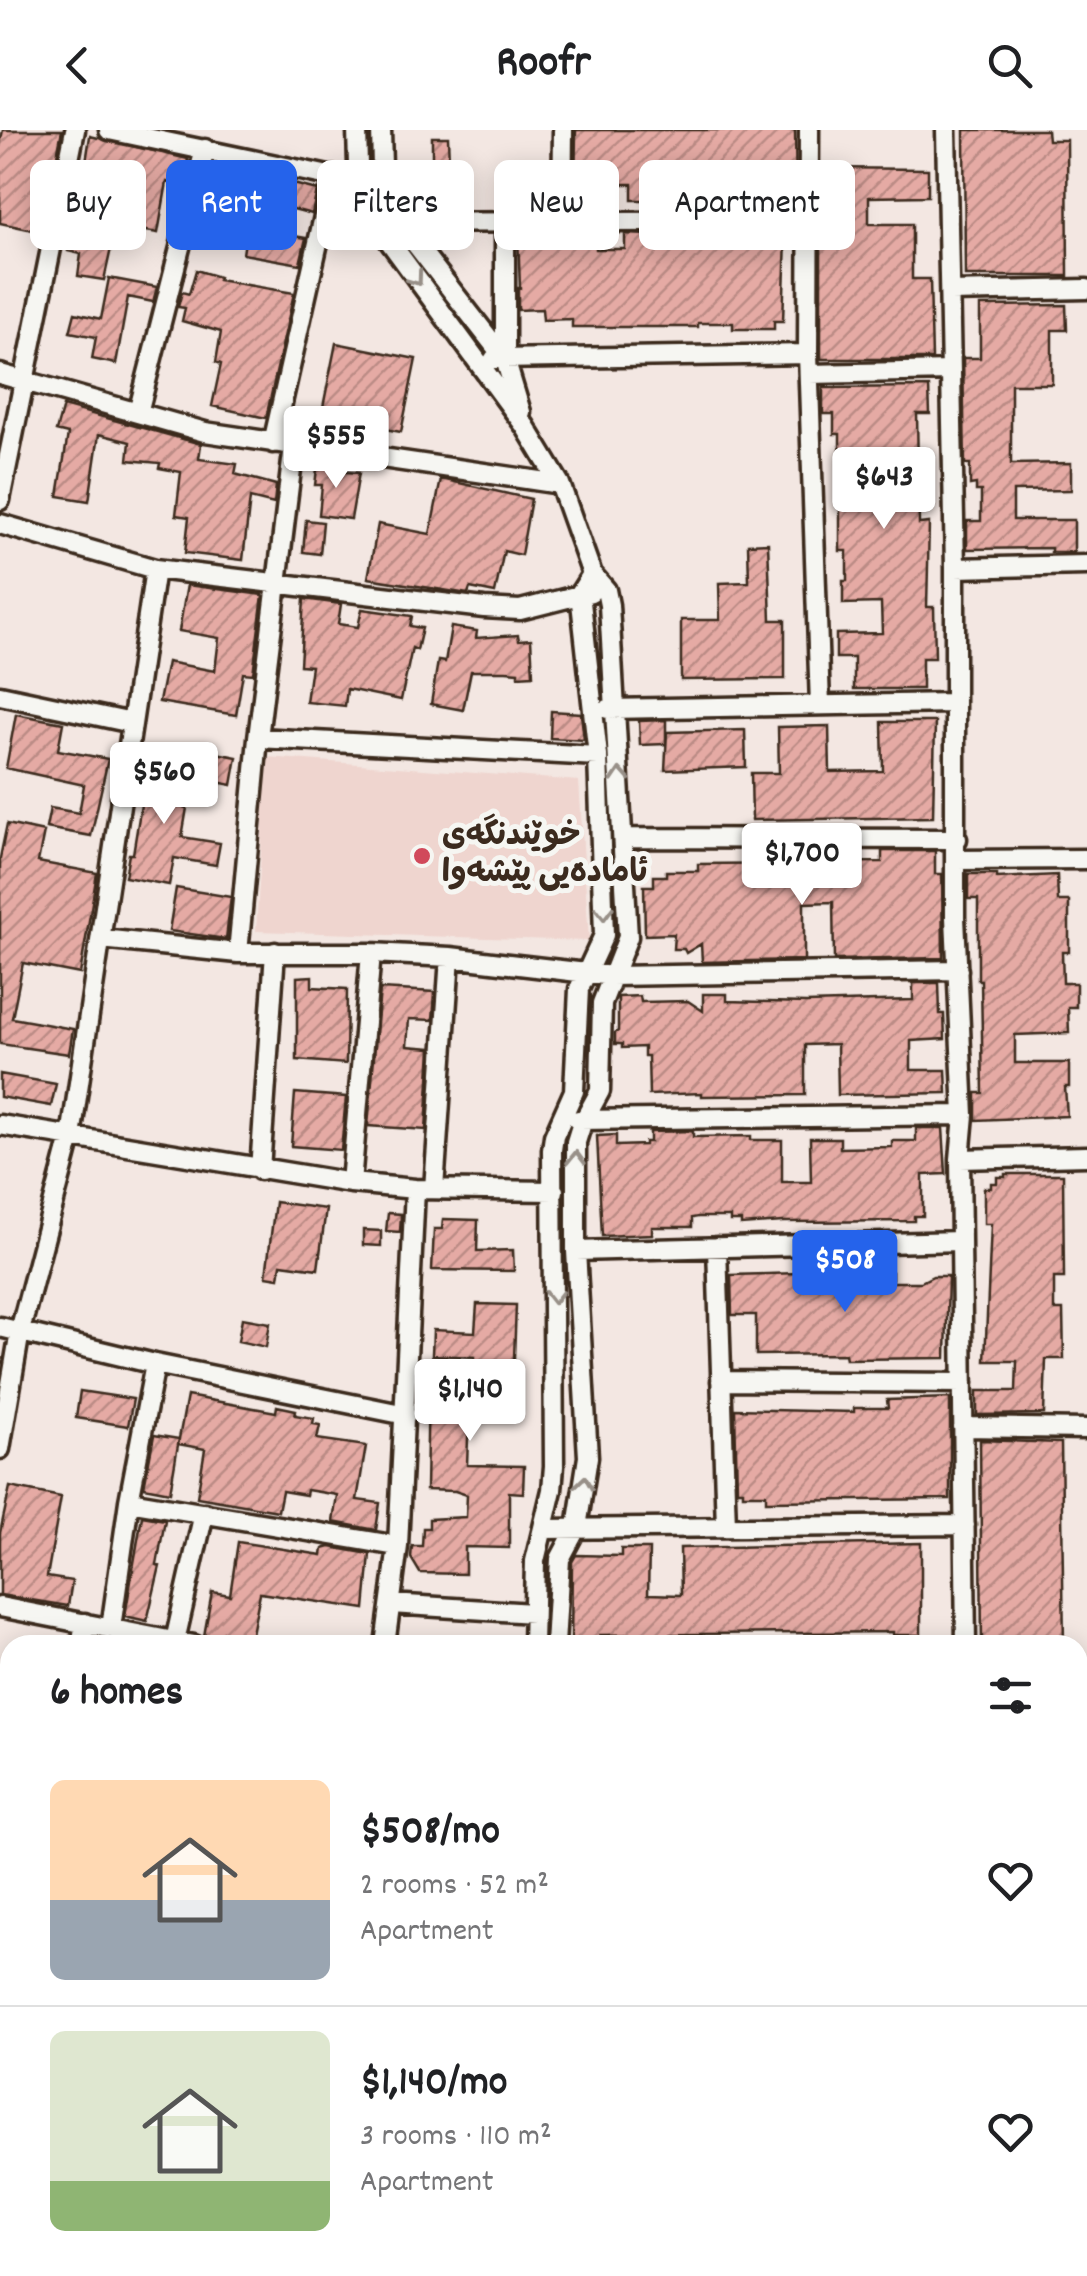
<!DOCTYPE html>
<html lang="en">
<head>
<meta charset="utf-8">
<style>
  :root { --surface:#fff; --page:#f6f6f6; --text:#202124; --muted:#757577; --line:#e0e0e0; --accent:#2563eb }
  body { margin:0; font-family:Dekko,"Playpen Sans Arabic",sans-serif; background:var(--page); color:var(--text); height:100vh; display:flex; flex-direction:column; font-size:38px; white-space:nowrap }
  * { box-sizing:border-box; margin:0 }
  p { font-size:32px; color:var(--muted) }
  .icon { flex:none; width:55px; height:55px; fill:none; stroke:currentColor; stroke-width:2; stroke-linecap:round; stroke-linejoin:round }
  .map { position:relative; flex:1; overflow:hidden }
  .sheet { position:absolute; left:0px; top:1505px; width:1088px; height:642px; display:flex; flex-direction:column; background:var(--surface); border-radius:30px 30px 0 0; box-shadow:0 5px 25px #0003 }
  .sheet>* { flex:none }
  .guide { position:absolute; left:30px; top:30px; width:1028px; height:90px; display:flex; gap:20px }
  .price { position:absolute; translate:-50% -85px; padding:0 22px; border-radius:10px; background:#fff; color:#222; font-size:32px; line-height:65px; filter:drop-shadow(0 2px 5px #0008) }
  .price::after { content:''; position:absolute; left:50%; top:60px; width:30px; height:22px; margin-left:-15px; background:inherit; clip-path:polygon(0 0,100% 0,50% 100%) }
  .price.current { background:var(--accent); color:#fff }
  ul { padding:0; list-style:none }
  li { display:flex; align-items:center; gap:30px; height:250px; padding:0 50px }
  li+li { border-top:2px solid var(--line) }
  li span { display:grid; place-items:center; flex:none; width:280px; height:200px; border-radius:15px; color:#555 }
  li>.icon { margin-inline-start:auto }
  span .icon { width:120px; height:120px; fill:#fffc; stroke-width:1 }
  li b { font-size:42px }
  h2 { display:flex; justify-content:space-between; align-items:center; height:120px; padding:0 50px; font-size:42px }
  .chip { padding:0 35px; border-radius:15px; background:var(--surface); box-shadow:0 5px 25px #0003; font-size:35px; line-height:90px }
  .chip.current { background:var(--accent); color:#fff }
  header { display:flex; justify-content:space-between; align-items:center; height:130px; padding:0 50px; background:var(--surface); font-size:45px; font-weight:700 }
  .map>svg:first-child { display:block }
  .built { fill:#efd5cf }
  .building { fill:url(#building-hatch); stroke:#3b2a1e; stroke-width:2.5 }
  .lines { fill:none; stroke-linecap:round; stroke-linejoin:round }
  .minor-casing { stroke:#3b2a1e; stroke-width:25 }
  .minor { stroke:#f6f6f2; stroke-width:18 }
  .oneway { stroke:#989088 }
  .poi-dot { fill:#d1495b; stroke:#f6f6f2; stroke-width:4 }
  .labels { text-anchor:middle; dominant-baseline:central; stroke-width:10; stroke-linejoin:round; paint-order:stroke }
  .poi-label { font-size:32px; font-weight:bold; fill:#3b2a1e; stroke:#f6f6f2; text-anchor:start }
</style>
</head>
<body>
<header><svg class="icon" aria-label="back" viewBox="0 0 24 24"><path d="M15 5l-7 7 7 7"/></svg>Roofr<svg class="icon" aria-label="search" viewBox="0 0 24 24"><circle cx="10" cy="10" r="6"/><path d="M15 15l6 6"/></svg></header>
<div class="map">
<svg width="1087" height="2146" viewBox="0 0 1087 2146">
  <defs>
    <pattern id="building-hatch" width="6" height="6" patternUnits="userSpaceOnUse" patternTransform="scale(2.5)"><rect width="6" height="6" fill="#e5aaa4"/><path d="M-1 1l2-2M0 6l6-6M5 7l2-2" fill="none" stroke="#bb8b85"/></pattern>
  </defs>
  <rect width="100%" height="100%" fill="#f3e7e2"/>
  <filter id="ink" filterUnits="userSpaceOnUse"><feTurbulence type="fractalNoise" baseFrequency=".01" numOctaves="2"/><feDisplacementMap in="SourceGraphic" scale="20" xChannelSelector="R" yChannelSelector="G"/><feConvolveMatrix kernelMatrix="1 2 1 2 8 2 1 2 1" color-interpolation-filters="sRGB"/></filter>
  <g filter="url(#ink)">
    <!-- built -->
    <path class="built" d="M267 627 579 651 589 811 256 801Z"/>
    <!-- building -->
    <path class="building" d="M3 0H62L42 102 0 93V14Z
      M576 0H795L796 69H740V59H705L655 60V70H632V54H593V68L575 67Z
      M964 0H1047L1048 10H1067L1068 146H965Z
      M90 6 188 29 184 51 173 49 172 53 167 52 158 103 116 96 104 150 78 146 81 124 68 121 70 109 66 108 70 87 116 96 124 45 85 39Z
      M432 7H448L449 32H432Z
      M222 36 317 60 312 84 216 59Z
      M821 38 928 39V66L869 67V94H912V149H930L932 229H821Z
      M247 98 306 108 300 134 243 124Z
      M596 104V119H625V104L699 107V115H733V107L786 109 783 191H774V199H733V193H698V197H572V189L543 190 542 179 518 180V158H520L518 105 570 109V105Z
      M196 140 219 147 218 150 294 163 266 288 212 276 221 234 216 232 221 202 182 191 185 178 178 177 182 162 189 164Z
      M109 148 157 157 153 172 128 167 116 234 92 229 96 207 70 202 75 183 101 189Z
      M1066 175 1067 200H1052V254H1011V334L1071 333V360L1013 361V390H1074V422H1051V418L967 419V391H981V361H976V354L970 355V334H965L963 228H980V176Z
      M336 213 416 229 401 302 321 287Z
      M929 257 930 284H917L918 338 919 394 929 393 927 477H934L935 528H922V559H854V528H836V504L882 503 881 473 843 474V451H847V421H840V304H834V284H823V258Z
      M63 276 201 314 199 329 237 334 235 344 276 355 274 374 250 368 243 430 185 423 189 387 176 385 181 342 159 338 160 333 128 330 130 312 99 304 89 371 58 366 68 304 56 301Z
      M318 331 336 334 335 341 359 343 351 389 319 385 322 355H315Z
      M441 349 531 369 521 425 504 421 495 463 470 458 468 464 368 448 378 394 430 404Z
      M306 390 323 392 320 424 303 422Z
      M768 413 771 490H785V549L681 550V490H720L719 453 749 452 748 414Z
      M187 455 263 465 253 544 243 543 236 585 159 572 167 532 215 541 219 508 179 501Z
      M304 469 341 474 338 494 358 497 362 479 412 486 410 496 422 498 417 520 412 518 401 570 347 559 345 576 306 572 311 536 300 535Z
      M451 497 477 501 476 508 518 505 519 510 531 509 533 545 518 546V542L506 541H471L463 580 431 574 438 531 445 532Z
      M551 581 581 583 584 610 550 608Z
      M16 584 63 593 58 620 108 629 91 706 46 698 50 678 79 683 84 655 6 638Z
      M666 590V614L640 615 639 591Z
      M882 592H935L933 687 752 690 751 643H779L778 597 829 596 830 642 883 641Z
      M745 600 746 637 665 640 667 602Z
      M191 618 237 627 232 655 186 646Z
      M145 626 183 633 175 675 187 678 182 707 220 713 216 735 174 728 169 755 125 747 129 724H133L146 644 142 643Z
      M7 694 44 702 38 732 97 743 80 844 23 833 12 888 73 899 69 924 0 914V728Z
      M882 721H935V744H942L943 828 834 830 833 772 804 773V830L702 832 701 814 686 823 684 819H673L674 804 645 805 644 756H654V746H666V741H698V734L882 732Z
      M968 744H997V748L1057 745 1058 771H1069V822H1062L1063 853H1076V877H1068L1069 903 1015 905V933H1069V957H1065L1067 986 976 990V963H983L981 850H978V769H968Z
      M176 758 231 767 226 809 169 801Z
      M312 846V857L347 859 346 934 297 930V847Z
      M913 853H939L940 884H944L945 909 911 911V940H946L947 963 838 965 837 914 805 915V965L702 966V963L649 965 648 926H644V917L622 918V914H615V903L618 901V867L640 866 641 872 688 871 703 881V864H727V871L806 873 913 870Z
      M380 859 435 862 433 890 409 889 407 916 431 918 426 1000 368 996Z
      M0 944 56 954 51 976 0 967Z
      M295 963 346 967 341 1020 291 1016Z
      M916 998H943L946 1044 923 1045V1086H914V1091L783 1092 741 1095V1091H730V1087H698L692 1088V1097H652V1104L602 1106 597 1006 616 1005V1016L645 1015V1012H650V1002L693 1001V1007L751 1006V1010H782V1052H811L810 1008H840V1018L892 1017V1011H916Z
      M1005 1044H1063L1064 1148H1054V1180H1063L1064 1229H1046L1044 1284 977 1285V1261H1016L1017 1231H985L991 1094H984V1058H991V1053H997V1047H1005Z
      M275 1072 326 1079 318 1139 281 1134 279 1148 266 1146Z
      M388 1083 401 1084 400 1102 386 1101Z
      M443 1089 478 1090 477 1121 513 1120 514 1141 432 1140 434 1099H442Z
      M363 1100 381 1101V1116L363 1115Z
      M892 1142V1152H921L933 1146H948L946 1228 846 1229 845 1224 756 1225V1185H732L731 1145 798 1143V1148L838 1149V1143Z
      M477 1174 516 1175 512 1282 469 1281 467 1335 524 1336 523 1363 509 1362V1418L465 1417V1444L420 1443 411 1428 412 1416H422L423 1398H429V1389L466 1387 467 1365 455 1361 426 1360 428 1253 473 1255 475 1227 432 1225 433 1200 475 1202Z
      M242 1188 270 1193 266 1217 238 1211Z
      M80 1261 133 1269 128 1296 76 1288Z
      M187 1266 276 1282 277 1276 296 1280 295 1285 314 1288 313 1294 320 1295 317 1309 366 1316 357 1370 380 1373 376 1400 333 1392 337 1365 307 1360 306 1365 282 1361 278 1381 197 1367 205 1319 178 1314Z
      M950 1268V1369L766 1371V1364H743V1360H737L735 1279 854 1282V1278H888L887 1270Z
      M154 1305 179 1309 170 1362 144 1357Z
      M980 1310 1061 1313 1064 1515H982Z
      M10 1357 61 1367 47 1447 72 1451 68 1476 0 1465V1403Z
      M142 1386 165 1390 157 1435 160 1436 147 1491 125 1486Z
      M238 1412 322 1425 323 1419 330 1417 370 1424 365 1479 260 1463 250 1514 204 1506 212 1462 230 1465Z
      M921 1413V1505H893V1502L600 1505V1515H571L572 1432 576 1425 621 1426V1419H649L648 1464 681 1465 680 1418Z"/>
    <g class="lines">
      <defs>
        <path id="minor" d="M109 0 343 49
          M357 0 359 70 525 296 560 354 592 444 606 460 609 475 628 807 602 873 600 961 581 996 576 1012V1121L588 1327 577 1397 560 1429 555 1515
          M381 0 383 72 505 229 521 282
          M809 0 808 224 820 575
          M946 0 955 438V787L964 985 960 1029 966 1515
          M562 92 563 0
          M374 93 807 91
          M950 162 1087 159
          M494 229 808 224
          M505 229V92
          M0 244 205 302 560 354
          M809 244 951 241
          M138 283 205 19
          M273 313 333 46
          M0 370 75 0
          M0 394 155 439 484 478 520 480 591 462
          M955 438 1087 435
          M0 565 132 593
          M608 579 955 573
          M258 608 598 626
          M624 708 957 709
          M955 730 1087 729
          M101 809 238 823H371L450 827 612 846 958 840
          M238 823 258 608 294 315
          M578 990 964 985
          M0 995 351 1053 415 1059 554 1061
          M960 1029 1087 1026
          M260 1040 275 822
          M351 1053 371 823
          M434 1059 450 827
          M717 1117 726 1397
          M576 1121 961 1111
          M0 1197 155 1234 406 1285
          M721 1251 963 1253
          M963 1297 1087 1299
          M0 1319 20 1201 71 1007 155 439
          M129 1371 398 1416
          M543 1399 965 1395
          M391 1474 533 1483
          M0 1477 194 1515
          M111 1498 129 1371 155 1234
          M175 1511 204 1383
          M81 1515 85 1493
          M385 1515 398 1416 415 1059
          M533 1515 535 1431 552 1360 554 1336 552 1020 554 1006 574 961 579 859 604 805 598 626 580 463 592 444
          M1078 1572H1087
          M0 1613 10 1614
          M0 1752 10 1754
          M1078 1875H1087
          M0 1906 10 1908
          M1078 1939H1087
          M681 2138 682 2146
          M822 2138V2146
          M956 2138V2146
          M518 2146V2138
          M542 2146V2138"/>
      </defs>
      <!-- minor casing -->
      <use href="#minor" class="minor-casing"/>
      <!-- minor -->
      <use href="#minor" class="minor"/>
    </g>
    <!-- one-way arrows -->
    <defs><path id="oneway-chevron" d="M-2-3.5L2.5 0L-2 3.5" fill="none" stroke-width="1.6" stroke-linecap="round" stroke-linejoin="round" transform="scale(2.5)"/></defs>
    <g class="oneway">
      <use href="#oneway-chevron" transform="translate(416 149) rotate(54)"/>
      <use href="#oneway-chevron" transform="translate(620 645) rotate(-94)"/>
      <use href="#oneway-chevron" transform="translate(604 783) rotate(89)"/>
      <use href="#oneway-chevron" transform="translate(576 1028) rotate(-89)"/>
      <use href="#oneway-chevron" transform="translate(554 1167) rotate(90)"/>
      <use href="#oneway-chevron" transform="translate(584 1353) rotate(-82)"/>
    </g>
  </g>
  <!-- markers -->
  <circle class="poi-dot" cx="422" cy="726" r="10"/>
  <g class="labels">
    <!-- poi labels -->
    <g class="poi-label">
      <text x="442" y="708">خوێندنگەی<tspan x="442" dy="37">ئامادەیی پێشەوا</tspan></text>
    </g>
  </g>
</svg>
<b class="price" style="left:336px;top:361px">$555</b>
<b class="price" style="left:884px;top:402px">$643</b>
<b class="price" style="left:164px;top:697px">$560</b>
<b class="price" style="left:802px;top:778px">$1,700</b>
<b class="price current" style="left:845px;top:1185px">$508</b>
<b class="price" style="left:470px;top:1314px">$1,140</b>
<div class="guide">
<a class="chip">Buy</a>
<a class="chip current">Rent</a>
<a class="chip">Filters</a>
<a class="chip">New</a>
<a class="chip">Apartment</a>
</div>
<section class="sheet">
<h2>6 homes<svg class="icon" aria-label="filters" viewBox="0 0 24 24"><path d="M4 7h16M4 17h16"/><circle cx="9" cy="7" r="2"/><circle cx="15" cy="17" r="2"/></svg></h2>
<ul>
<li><span style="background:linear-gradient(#ffd9b3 60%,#9aa5b1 0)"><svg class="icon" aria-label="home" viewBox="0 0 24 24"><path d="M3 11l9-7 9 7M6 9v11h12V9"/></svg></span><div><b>$508/mo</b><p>2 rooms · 52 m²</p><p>Apartment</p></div><svg class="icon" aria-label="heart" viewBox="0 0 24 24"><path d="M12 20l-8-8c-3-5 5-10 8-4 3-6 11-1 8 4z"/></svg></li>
<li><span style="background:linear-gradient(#dfe7d0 75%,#8fb573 0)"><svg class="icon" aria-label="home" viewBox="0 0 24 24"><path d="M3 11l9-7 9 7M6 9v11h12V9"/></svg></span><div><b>$1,140/mo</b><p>3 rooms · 110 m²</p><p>Apartment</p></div><svg class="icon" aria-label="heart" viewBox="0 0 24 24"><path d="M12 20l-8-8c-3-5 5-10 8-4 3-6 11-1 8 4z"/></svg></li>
</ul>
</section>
</div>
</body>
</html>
